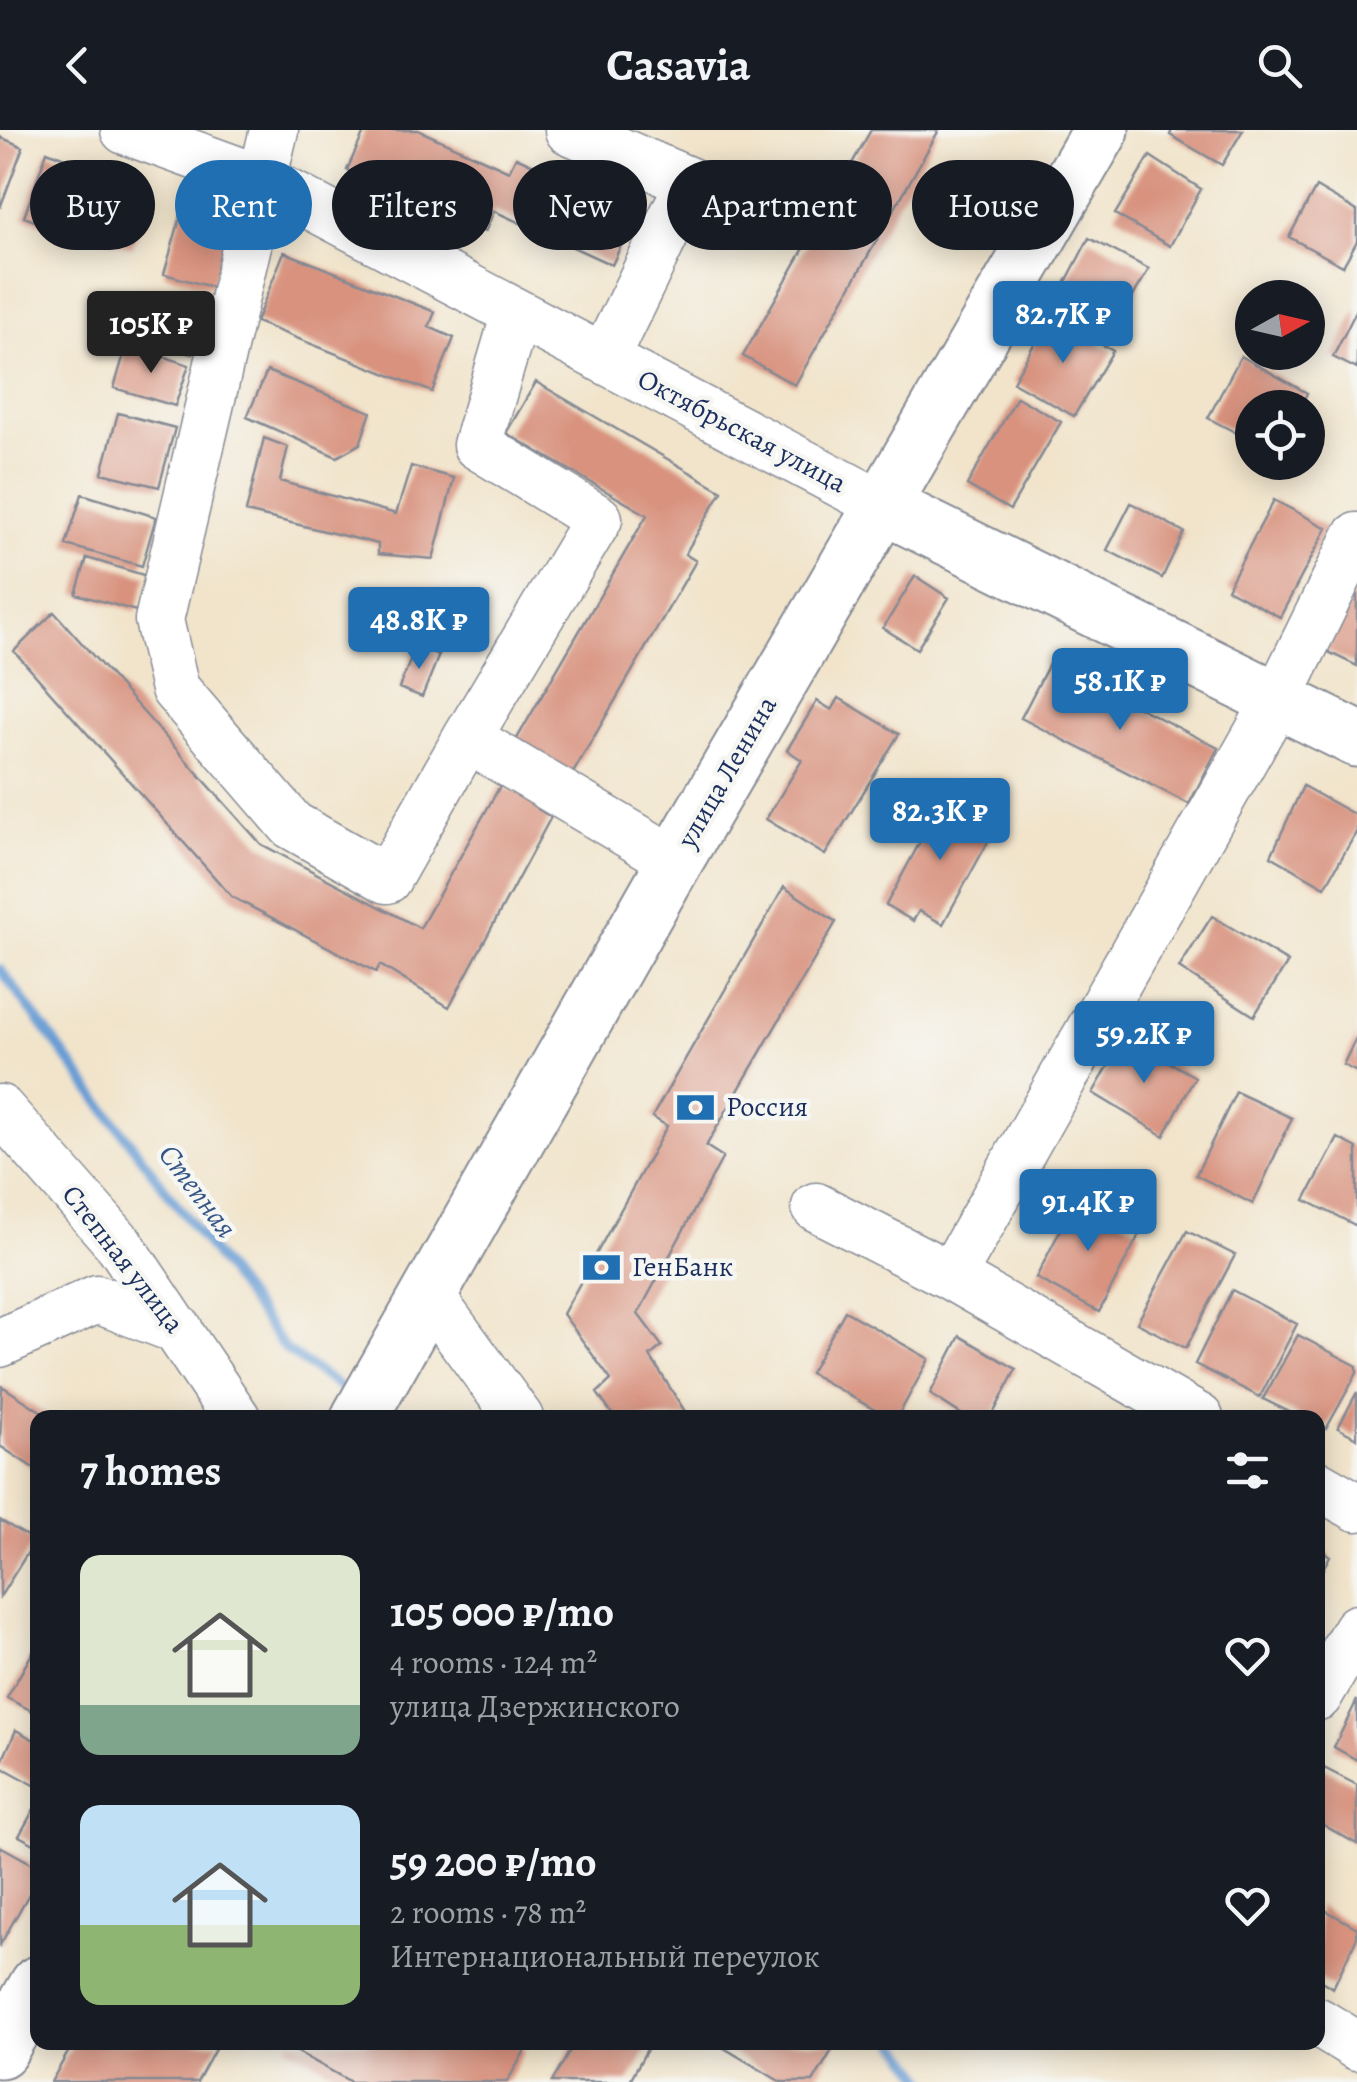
<!DOCTYPE html>
<html lang="en">
<head>
<meta charset="utf-8">
<style>
  :root { --surface:#171b24; --page:#20242c; --text:#f1f3f6; --muted:#9ea1a6; --accent:#1f6fb2 }
  body { margin:0; font-family:Alegreya,serif; background:var(--page); color:var(--text); height:100vh; display:flex; flex-direction:column; font-size:38px; white-space:nowrap }
  * { box-sizing:border-box; margin:0 }
  p { font-size:32px; color:var(--muted) }
  .icon { flex:none; width:55px; height:55px; fill:none; stroke:currentColor; stroke-width:2; stroke-linecap:round; stroke-linejoin:round }
  .map { position:relative; flex:1; overflow:hidden }
  .side { position:absolute; left:30px; top:1280px; width:1295px; height:640px; display:flex; flex-direction:column; background:var(--surface); border-radius:20px; box-shadow:0 5px 25px #0003 }
  .side>* { flex:none }
  .top-card { position:absolute; left:30px; top:30px; width:1298px; height:90px; display:flex; gap:20px }
  .needle { width:65px; rotate:82deg }
  .buttons { position:absolute; left:1235px; top:150px; display:grid; gap:20px }
  .buttons a { display:grid; place-items:center; width:90px; height:90px; border-radius:50%; background:var(--surface); box-shadow:0 5px 25px #0003; font-size:50px }
  .price { position:absolute; translate:-50% -85px; padding:0 22px; border-radius:10px; background:var(--accent); color:#fff; font-size:32px; line-height:65px; filter:drop-shadow(0 2px 5px #0008) }
  .price::after { content:''; position:absolute; left:50%; top:60px; width:30px; height:22px; margin-left:-15px; background:inherit; clip-path:polygon(0 0,100% 0,50% 100%) }
  .price.active { background:#222; color:#fff }
  ul { padding:0; list-style:none }
  li { display:flex; align-items:center; gap:30px; height:250px; padding:0 50px }
  li span { display:grid; place-items:center; flex:none; width:280px; height:200px; border-radius:20px; color:#555 }
  li>.icon { margin-inline-start:auto }
  span .icon { width:120px; height:120px; fill:#fffc; stroke-width:1 }
  li b { font-size:42px }
  h2 { display:flex; justify-content:space-between; align-items:center; height:120px; padding:0 50px; font-size:42px }
  .chip { padding:0 35px; border-radius:45px; background:var(--surface); box-shadow:0 5px 25px #0003; font-size:35px; line-height:90px }
  .chip.active { background:var(--accent); color:#fff }
  header { display:flex; justify-content:space-between; align-items:center; height:130px; padding:0 50px; background:var(--surface); font-size:45px; font-weight:700 }
  .map>svg:first-child { display:block }
  .lines { fill:none; stroke-linecap:round; stroke-linejoin:round }
  .stream { stroke:#689dd4; stroke-width:10 }
  .building { fill:#d8927e }
  .minor-casing { stroke:#868a94; stroke-width:51 }
  .major-casing { stroke:#868a94; stroke-width:59 }
  .minor { stroke:#fff; stroke-width:48 }
  .major { stroke:#fff; stroke-width:55 }
  .labels { text-anchor:middle; dominant-baseline:central; stroke-width:9; stroke-linejoin:round; paint-order:stroke }
  .street-label { font-size:28px; fill:#1b2f5e; stroke:#f6f6f2 }
  .poi-label { font-size:28px; fill:#1b2f5e; stroke:#f6f6f2; text-anchor:start }
  .water-label { font-size:30px; font-style:italic; fill:#365687; stroke:#f6f6f2 }
</style>
</head>
<body>
<header><svg class="icon" aria-label="back" viewBox="0 0 24 24"><path d="M15 5l-7 7 7 7"/></svg>Casavia<svg class="icon" aria-label="search" viewBox="0 0 24 24"><circle cx="10" cy="10" r="6"/><path d="M15 15l6 6"/></svg></header>
<div class="map">
<svg width="1357" height="1952" viewBox="0 0 1357 1952">
  <rect width="100%" height="100%" fill="#f6f6f2"/>
  <filter id="ink" filterUnits="userSpaceOnUse"><feTurbulence type="fractalNoise" baseFrequency=".01" numOctaves="2"/><feDisplacementMap in="SourceGraphic" scale="20" xChannelSelector="R" yChannelSelector="G"/><feConvolveMatrix kernelMatrix="1 2 1 2 8 2 1 2 1" color-interpolation-filters="sRGB"/></filter>
  <filter id="wash" filterUnits="userSpaceOnUse"><feTurbulence type="fractalNoise" baseFrequency=".0048" numOctaves="4" result="noise"/><feDisplacementMap in="SourceGraphic" scale="40" xChannelSelector="R" yChannelSelector="G"/><feGaussianBlur stdDeviation="2.25" result="paint"/><feColorMatrix in="noise" values="0 0 0 0 0 0 0 0 0 0 0 0 0 0 0 0 0 1.4 0 .05"/><feComposite in="paint" operator="in"/></filter>
  <g filter="url(#wash)">
    <rect width="100%" height="100%" fill="#f1e4cb"/>
    <g class="lines">
      <!-- stream -->
      <path class="stream" d="M0 839 286 1220 354 1267
        M897 1912 927 1952"/>
    </g>
    <g id="blocks">
      <!-- building -->
      <path class="building" d="M365 0H418L509 41 516 27 636 82 612 135 494 81 485 102 347 40Z
        M871 0H939L795 255 743 226Z
        M1172 0H1243L1222 35 1170 5Z
        M0 7 23 17 0 78Z
        M47 21 92 39 69 104 24 87Z
        M1150 26 1201 59 1170 116 1115 84Z
        M102 43 152 61 132 118 83 101Z
        M1316 57 1357 81V111L1343 136 1289 107Z
        M185 71 232 86 212 157 164 144Z
        M1089 108 1149 139 1114 199 1057 169Z
        M284 122 435 182 429 197 454 208 432 262 256 192Z
        M135 166 205 188 192 224 123 204Z
        M1357 179V239L1333 227Z
        M1050 186 1113 221 1074 286 1013 252Z
        M127 214 189 235 175 276 114 258Z
        M1241 226 1307 263 1300 278H1252V311L1208 288Z
        M267 241 371 282 360 314 337 327 247 287Z
        M536 252 722 361 685 424 696 431 562 662 505 629 647 385 506 303Z
        M1017 267 1061 292 1010 380 967 355Z
        M118 283 175 298 159 357 102 343Z
        M264 308 288 317 280 351 396 384 411 336 454 348 433 429 378 424V414L246 382Z
        M82 364 156 387 142 436 66 415Z
        M1274 370 1327 398 1280 487 1227 459Z
        M1131 373 1184 402 1162 448 1107 420Z
        M87 428 147 446 136 481 76 464Z
        M915 446 949 468 917 519 883 498Z
        M1357 458V536L1326 521Z
        M54 482 261 714 420 798 500 656 512 661H548L538 679 551 687 449 877 380 835 376 842 232 767 14 521Z
        M416 516 439 525 422 567 399 558Z
        M1050 532 1218 618 1189 674 1021 588Z
        M839 568 899 604 825 725 766 689 802 630 787 620 817 571 832 580Z
        M1303 656 1357 686V701L1325 757 1271 726Z
        M947 662 977 679 967 695 990 708 943 794 919 781 913 791 886 775Z
        M784 757 836 792 706 1016 723 1027 638 1184 662 1216 650 1226 689 1288H615L597 1263 611 1250 563 1184 667 996 652 987Z
        M1212 786 1288 832 1254 886 1179 838Z
        M1357 906V942L1343 935Z
        M1125 907 1195 947 1164 1006 1093 963Z
        M1236 962 1292 988 1253 1074 1196 1045Z
        M1338 1008 1357 1018V1096L1305 1070Z
        M1078 1065 1141 1101 1099 1182 1036 1148Z
        M1187 1101 1235 1125 1186 1218 1137 1193Z
        M1232 1160 1297 1194 1260 1267 1195 1234Z
        M845 1181 929 1229 897 1288H889L810 1243Z
        M1298 1205 1357 1236V1243L1326 1299 1318 1295V1288H1302L1263 1269Z
        M960 1206 1016 1239 991 1288H967L930 1264Z
        M2 1256 51 1288H38V1341L0 1316Z
        M1357 1262V1308L1338 1298Z
        M0 1390 35 1411 0 1467Z
        M1318 1418 1330 1426 1318 1448Z
        M38 1513V1584L7 1568Z
        M1357 1570V1630L1334 1617Z
        M16 1600 38 1612V1657L0 1636Z
        M1322 1637 1357 1655V1714L1318 1692V1645Z
        M38 1672V1716L19 1706Z
        M0 1716 38 1737V1748L0 1815Z
        M1318 1776 1357 1798V1807L1333 1858 1318 1849Z
        M74 1912H219L197 1952H51Z
        M289 1912H512L525 1920 507 1952H351L287 1916Z
        M575 1912H651L629 1952H552Z
        M714 1912H837L813 1952H781Z"/>
    </g>
  </g>
  <g filter="url(#ink)">
    <use href="#blocks" fill-opacity="0" stroke="#868a94" stroke-width="2.5"/>
    <g class="lines">
      <defs>
        <path id="minor" d="M125 0 263 50 882 375
          M274 0 159 490 175 559 292 695 387 749 467 608 598 389 477 315 516 183
          M569 0 690 52 604 229
          M467 608 675 731
          M0 979 120 1115 236 1288
          M816 1077 951 1146 1199 1288
          M951 1146 1277 570 1357 407
          M429 1165 519 1288
          M0 1213 97 1169 179 1200
          M1318 1355 1357 1377
          M1318 1566 1357 1499
          M1318 1892 1357 1916"/>
        <path id="major" d="M882 375 1357 609
          M359 1288 675 731 1101 0
          M0 1920 38 1854"/>
      </defs>
      <!-- minor casing -->
      <use href="#minor" class="minor-casing"/>
      <!-- major casing -->
      <use href="#major" class="major-casing"/>
      <!-- minor -->
      <use href="#minor" class="minor"/>
      <!-- major -->
      <use href="#major" class="major"/>
    </g>
  </g>
  <!-- icons -->
  <defs>
    <symbol id="bank-bare" viewBox="-9 -9 18 18"><path d="M-6-4H6V4H-6ZM0-2.3a2.3 2.3 0 1 0 0 4.6a2.3 2.3 0 1 0 0-4.6Z" fill="#1f6fb2" stroke="#f6f6f2" stroke-width="2.5" paint-order="stroke"/></symbol>
  </defs>
  <g fill-rule="evenodd">
    <use href="#bank-bare" x="668" y="950" width="55" height="55"/>
    <use href="#bank-bare" x="574" y="1110" width="55" height="55"/>
  </g>
  <g class="labels">
    <!-- street labels -->
    <g class="street-label">
      <text transform="translate(742 301) rotate(28)">Октябрьская улица</text>
      <text transform="translate(727 642) rotate(-60)">улица Ленина</text>
      <text transform="translate(123 1129) rotate(52)">Степная улица</text>
    </g>
    <!-- poi labels -->
    <g class="poi-label">
      <text x="726" y="977">Россия</text>
      <text x="632" y="1137">ГенБанк</text>
    </g>
    <!-- water labels -->
    <g class="water-label">
      <text transform="translate(198 1061) rotate(53)">Степная</text>
    </g>
  </g>
</svg>
<div class="buttons">
<a><svg class="needle" viewBox="-14 -14 28 28"><path d="M0-13l5 13h-10z" fill="#e53935"/><path d="M0 13l5-13h-10z" fill="#9ea1a6"/></svg></a>
<a><svg class="icon" aria-label="locate" viewBox="0 0 24 24"><circle cx="12" cy="12" r="6"/><path d="M12 2v4M12 18v4M2 12h4M18 12h4"/></svg></a>
</div>
<b class="price" style="left:1063px;top:236px">82.7K ₽</b>
<b class="price active" style="left:151px;top:246px">105K ₽</b>
<b class="price" style="left:419px;top:542px">48.8K ₽</b>
<b class="price" style="left:1120px;top:603px">58.1K ₽</b>
<b class="price" style="left:940px;top:733px">82.3K ₽</b>
<b class="price" style="left:1144px;top:956px">59.2K ₽</b>
<b class="price" style="left:1088px;top:1124px">91.4K ₽</b>
<div class="top-card">
<a class="chip">Buy</a>
<a class="chip active">Rent</a>
<a class="chip">Filters</a>
<a class="chip">New</a>
<a class="chip">Apartment</a>
<a class="chip">House</a>
</div>
<section class="side">
<h2>7 homes<svg class="icon" aria-label="filters" viewBox="0 0 24 24"><path d="M4 7h16M4 17h16"/><circle cx="9" cy="7" r="2"/><circle cx="15" cy="17" r="2"/></svg></h2>
<ul>
<li><span style="background:linear-gradient(#dfe7d0 75%,#7fa58c 0)"><svg class="icon" aria-label="home" viewBox="0 0 24 24"><path d="M3 11l9-7 9 7M6 9v11h12V9"/></svg></span><div><b>105 000 ₽/mo</b><p>4 rooms · 124 m²</p><p>улица Дзержинского</p></div><svg class="icon" aria-label="heart" viewBox="0 0 24 24"><path d="M12 20l-8-8c-3-5 5-10 8-4 3-6 11-1 8 4z"/></svg></li>
<li><span style="background:linear-gradient(#bfe0f5 60%,#8fb573 0)"><svg class="icon" aria-label="home" viewBox="0 0 24 24"><path d="M3 11l9-7 9 7M6 9v11h12V9"/></svg></span><div><b>59 200 ₽/mo</b><p>2 rooms · 78 m²</p><p>Интернациональный переулок</p></div><svg class="icon" aria-label="heart" viewBox="0 0 24 24"><path d="M12 20l-8-8c-3-5 5-10 8-4 3-6 11-1 8 4z"/></svg></li>
</ul>
</section>
</div>
</body>
</html>
